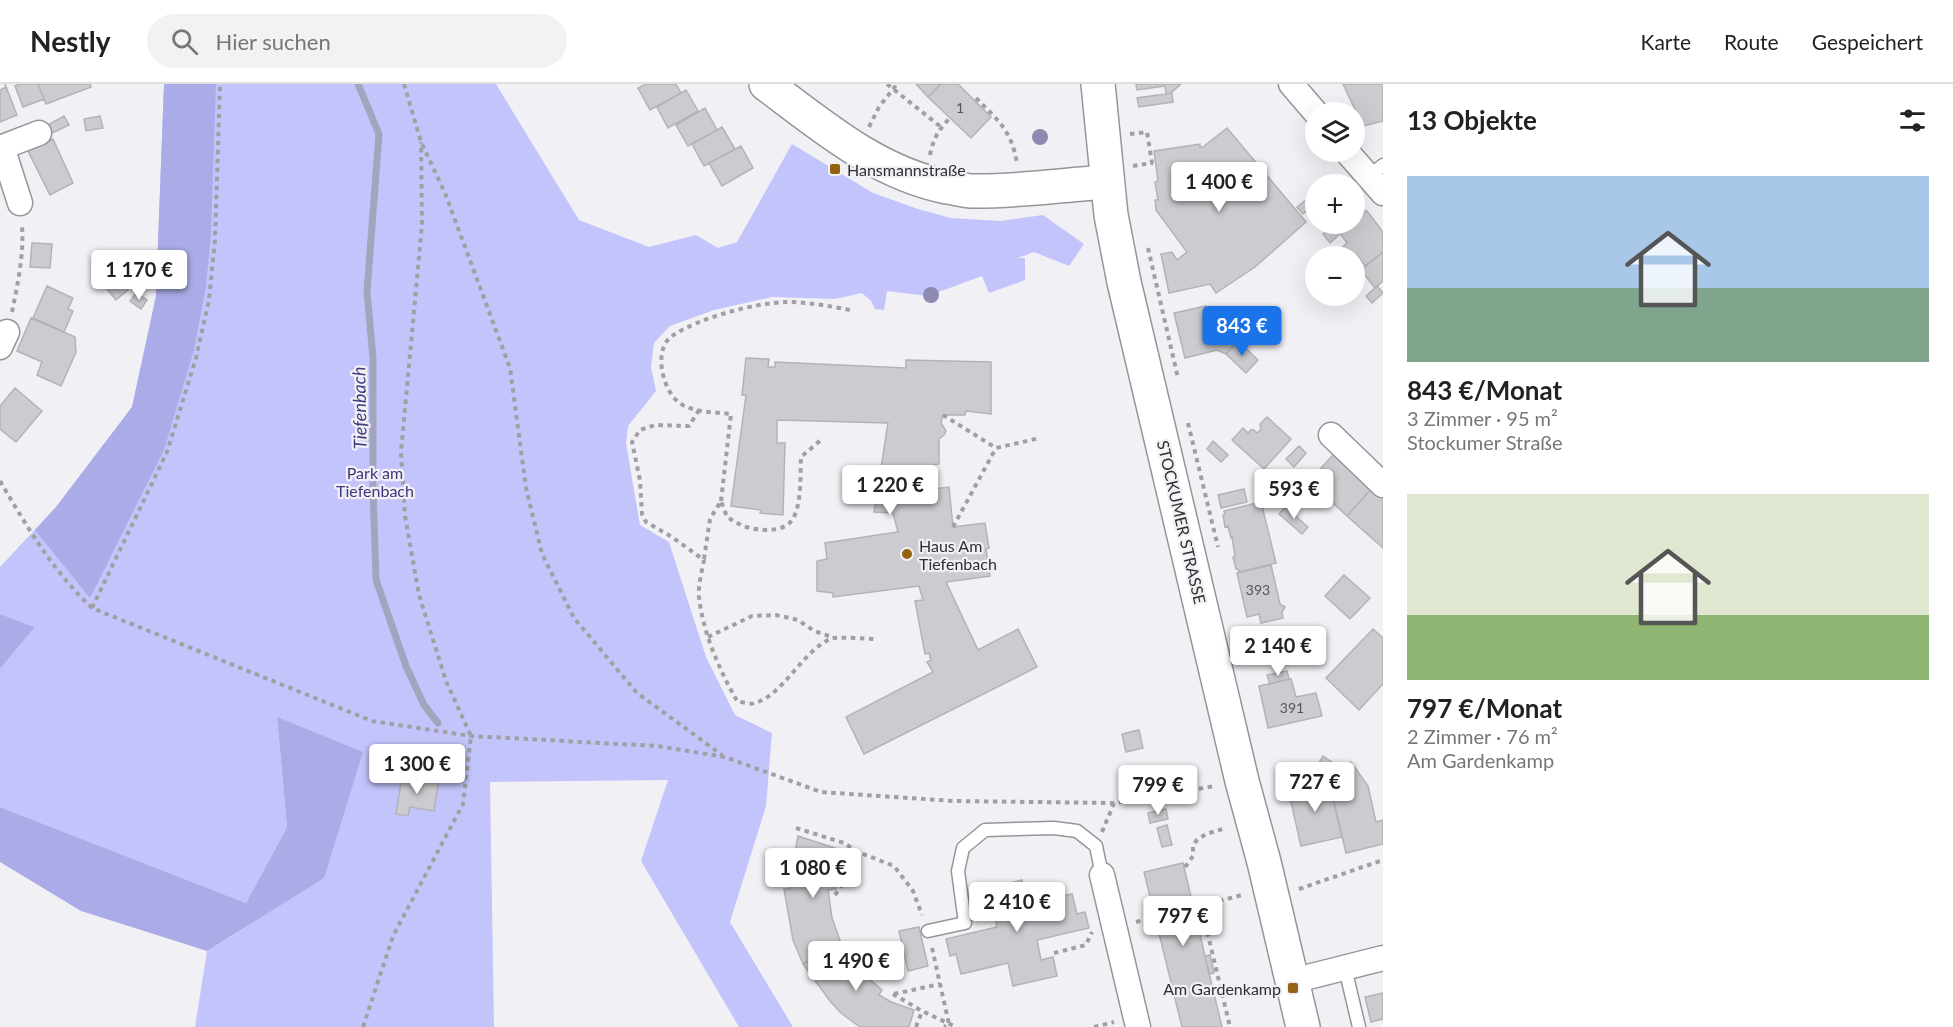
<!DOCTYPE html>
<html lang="de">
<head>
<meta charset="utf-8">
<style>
  :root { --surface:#fff; --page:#f2f2f2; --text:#222; --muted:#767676; --line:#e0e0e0; --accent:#1a73e8 }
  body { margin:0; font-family:Lato,sans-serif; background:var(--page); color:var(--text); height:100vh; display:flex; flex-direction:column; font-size:22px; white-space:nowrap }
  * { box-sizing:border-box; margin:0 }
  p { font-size:20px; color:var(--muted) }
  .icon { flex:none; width:33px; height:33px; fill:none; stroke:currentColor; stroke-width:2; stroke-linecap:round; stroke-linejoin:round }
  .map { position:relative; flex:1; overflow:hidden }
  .drawer { display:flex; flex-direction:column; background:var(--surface); width:570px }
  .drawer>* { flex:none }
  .tools { position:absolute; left:1305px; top:18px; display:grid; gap:12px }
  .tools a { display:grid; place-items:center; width:60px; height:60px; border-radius:50%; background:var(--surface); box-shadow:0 6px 24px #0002; font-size:30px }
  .price { position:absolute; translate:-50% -51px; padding:0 14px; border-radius:6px; background:#fff; color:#222; font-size:20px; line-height:39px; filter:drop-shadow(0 2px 3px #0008) }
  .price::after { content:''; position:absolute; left:50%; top:36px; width:18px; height:14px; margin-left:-9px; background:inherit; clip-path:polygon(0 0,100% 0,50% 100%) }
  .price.current { background:var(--accent); color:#fff }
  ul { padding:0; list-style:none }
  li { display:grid; align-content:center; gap:12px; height:318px; padding:0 24px }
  li span { display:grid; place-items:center; height:186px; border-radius:0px; color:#555 }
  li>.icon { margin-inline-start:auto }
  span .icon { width:108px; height:108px; fill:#fffc; stroke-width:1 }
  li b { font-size:26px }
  h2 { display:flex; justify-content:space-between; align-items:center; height:72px; padding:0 24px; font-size:26px }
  header { display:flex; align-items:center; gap:36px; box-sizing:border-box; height:84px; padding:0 30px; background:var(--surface); border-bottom:2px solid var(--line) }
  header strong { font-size:28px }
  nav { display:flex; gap:33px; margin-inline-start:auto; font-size:21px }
  .search { width:420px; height:54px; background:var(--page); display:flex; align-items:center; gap:15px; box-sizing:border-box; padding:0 21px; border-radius:33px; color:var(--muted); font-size:22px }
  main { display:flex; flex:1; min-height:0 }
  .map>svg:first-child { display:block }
  .green { fill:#c4c4fc }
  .forest { fill:#abace7 }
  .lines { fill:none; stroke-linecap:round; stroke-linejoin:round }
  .stream { stroke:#a3a4be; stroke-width:7 }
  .building { fill:#ccccd0; stroke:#b3b3b7; stroke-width:1.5 }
  .service-casing { stroke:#95959a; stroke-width:15 }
  .minor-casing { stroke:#95959a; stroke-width:27 }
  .secondary-casing { stroke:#95959a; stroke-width:36 }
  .path { stroke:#a0a0a4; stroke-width:4; stroke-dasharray:4.5 4.5; stroke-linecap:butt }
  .service { stroke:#fff; stroke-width:12 }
  .minor { stroke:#fff; stroke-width:24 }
  .secondary { stroke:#fff; stroke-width:33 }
  .tree { fill:#8e8ab2 }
  .poi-dot { fill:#936312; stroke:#f1f1f5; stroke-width:2 }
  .labels { text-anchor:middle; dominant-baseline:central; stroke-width:4.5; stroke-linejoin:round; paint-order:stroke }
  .number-label { font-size:14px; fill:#565659 }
  .poi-label { font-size:16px; fill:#2f2f31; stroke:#f1f1f5; text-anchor:start }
  .park-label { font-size:16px; fill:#3d367c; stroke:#f1f1f5 }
  .street-label { font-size:16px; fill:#2f2f31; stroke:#f1f1f5 }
  .water-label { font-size:18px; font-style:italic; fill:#403a80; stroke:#f1f1f5 }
</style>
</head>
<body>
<header>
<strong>Nestly</strong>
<div class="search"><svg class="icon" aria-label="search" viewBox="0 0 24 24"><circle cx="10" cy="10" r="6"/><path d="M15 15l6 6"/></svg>Hier suchen</div>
<nav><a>Karte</a><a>Route</a><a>Gespeichert</a></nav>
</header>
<main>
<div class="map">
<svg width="1383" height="943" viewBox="0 0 1383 943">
  <rect width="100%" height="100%" fill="#f1f1f5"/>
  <!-- green -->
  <path class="green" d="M164 0H496L579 136 649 163 696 151 718 164 737 158 792 60 873 109 918 125 951 134 1000 137 1043 131 1084 160 1069 182 1034 168 1018 174H1025V196L989 209 982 192 928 212 887 207 884 226 875 225 871 217 862 209 835 215 772 213 714 226 670 242 654 259 651 283 656 307 628 342 626 359 640 441 669 458 706 573 735 631 772 649 766 722 730 838 793 943H739L641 777 668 696 490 698 494 943H195L207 867 249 841 294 779 277 634 287 743 246 819 0 723V585L35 543 0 530V483L56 423 132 323 156 212Z"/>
  <!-- forest -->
  <path class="forest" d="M164 0H216L211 149 206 203 194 266 164 366 90 514 35 446 56 423 132 323 156 212Z
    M0 530 35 543 0 585Z
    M277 633 363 668 324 794 207 867 81 827 0 778V723L246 819 287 743Z"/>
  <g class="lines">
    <!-- stream -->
    <path class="stream" d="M358 0 379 50 367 208 373 274V405L376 496 406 582 424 621 438 639"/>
  </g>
  <!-- building -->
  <path class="building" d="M5 0 17 31 0 38V6L6 3Z
    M20 0H38L44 15 23 23 15 2Z
    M38 0H90L91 3 46 20Z
    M646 0H676L681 9 650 26 638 4Z
    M916 0H941L928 13Z
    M941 0H958L991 33 971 54 928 13Z
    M1136 0H1181L1171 9 1166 10 1165 2 1137 6Z
    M1343 0H1383V37L1363 42Z
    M686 6 698 27 668 44 657 23Z
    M1172 9 1173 18 1139 23 1137 14Z
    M705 24 717 46 688 62 676 41Z
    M64 32 69 41 50 50 46 42Z
    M100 32 103 44 86 47 84 35Z
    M722 43 735 65 704 82 692 60Z
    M1227 44 1306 138 1255 183 1216 209 1210 200 1169 209 1161 170 1172 168 1177 176 1187 168 1156 126 1155 116H1158L1155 98 1158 97 1154 67 1200 60V63H1203Z
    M53 55 73 99 50 111 28 67Z
    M741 62 753 84 722 102 709 79Z
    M1316 108V119L1303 130 1297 123Z
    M1360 120 1366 128 1354 137V125Z
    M1367 127 1383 148V168L1365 182 1357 171 1354 174 1340 172 1337 168 1347 159 1340 149 1351 140H1354V137Z
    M1336 140H1351L1330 159 1323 150Z
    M32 159 52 160 50 184 30 183Z
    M1383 168V197L1375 204 1361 186Z
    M119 195 128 206 116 216 107 205Z
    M47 202 73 214 68 225 73 227 64 248 33 234Z
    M1377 202 1383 209 1372 219 1366 212Z
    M136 209 147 216 141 225 130 217Z
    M1206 222 1208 229 1213 227 1219 233 1221 243 1224 242 1239 256 1226 270 1217 266 1185 274 1174 229Z
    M31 234 75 253 76 268 61 302 37 291 42 278 17 267Z
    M1238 257 1258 276 1246 289 1226 270Z
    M746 274 769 275 768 283H775V278L906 284V276L991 278V330L966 327 965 331H943L941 339 946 347 944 351 939 355V380L932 381 933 405 949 403 953 443 985 439 989 464 986 465 990 492 946 498 978 566 1018 545 1037 583 864 670 846 633 933 588 927 578 931 576 929 569 925 570 915 517 923 516 919 502 833 513V509L817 507V477L827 475 825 459 898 448 893 429 874 428 888 339 777 336V359H785L783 431 760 429 761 426 731 422 746 311H742Z
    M15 304 42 327 16 358 0 345V322Z
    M1267 333 1291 355 1264 385 1232 356 1243 344 1248 349 1251 346H1254L1257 349 1261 345 1260 340Z
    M1213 357 1228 371 1221 378 1207 365Z
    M1299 362 1306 369 1294 383 1286 375Z
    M1334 370 1372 404 1347 432 1309 397Z
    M1372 404 1383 414V464L1347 432Z
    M1244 405 1247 418 1221 424 1218 411Z
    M1261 418 1276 479 1239 488 1238 485H1236L1233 473H1235L1232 453 1231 454 1228 442 1225 443 1223 431 1225 430 1224 427Z
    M1285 423 1308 443 1302 450 1279 430Z
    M1271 481 1280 520 1285 523 1282 528 1283 534 1261 539 1259 530 1247 533 1237 489Z
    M1344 491 1370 514 1350 535 1325 512Z
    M1373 545 1383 554V600L1359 626 1326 594Z
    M1287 587 1289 595 1270 600 1267 591Z
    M1291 595 1296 613 1316 609 1322 632 1268 644 1259 602Z
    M1139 646 1143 664 1126 668 1122 650Z
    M417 669 430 671 427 690 414 688Z
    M1323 672 1336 681 1351 678 1368 702 1376 738 1383 736V760L1346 769 1327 688 1317 682Z
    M402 692 439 696 434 727 410 723 408 732 396 730Z
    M1328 695 1342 753 1301 762 1288 705Z
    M1166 725 1168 735 1150 739 1148 729Z
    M1167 741 1172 761 1162 763 1157 744Z
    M798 752 841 766 837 789 836 805 828 806 832 834 842 862 803 880 793 856 784 805H790L791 790Z
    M1183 779 1205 872 1222 943H1182L1144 788Z
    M1022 796 1028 820 1072 810 1077 830 1085 828 1089 844 1037 856 1041 876 1053 873 1057 892 1013 902 1008 879 961 890 956 870 950 872 946 855 997 843 993 825 982 828 977 807Z
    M919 843 928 882 908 887 899 847Z
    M842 862 858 885 882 906 879 911 891 918 914 926 909 943H860L841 929 830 917 803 880Z
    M1210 871 1214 889 1209 890 1205 872Z
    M1383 909V935L1371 938 1365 913Z"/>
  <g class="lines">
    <defs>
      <path id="service" d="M1368 93 1383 81
        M928 847 965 839 958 787 963 764 985 746 1054 744 1077 747 1096 762 1102 791
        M1345 884 1359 943"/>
      <path id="minor" d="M1291 0 1316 29
        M2 63 20 119
        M0 64 39 49
        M1347 68 1383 109
        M0 263 7 248
        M1331 351 1383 401
        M1102 791 1138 943
        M1292 897 1383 874"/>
      <path id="secondary" d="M766 0C822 42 877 89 947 103 954 104 962 106 970 107 1015 108 1061 101 1107 98
        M1098 0 1111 131 1124 198 1242 697 1264 778 1303 943"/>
    </defs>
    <!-- service casing -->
    <use href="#service" class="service-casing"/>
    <!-- minor casing -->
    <use href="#minor" class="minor-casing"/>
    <!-- secondary casing -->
    <use href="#secondary" class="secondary-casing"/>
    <!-- path -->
    <path class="path" d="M404 0 421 58 445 109 510 284 526 404 542 470 574 534 637 609 722 671
      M887 0 941 43
      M976 14C998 36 1012 47 1017 80
      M869 43 879 23 897 0
      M1130 50 1147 48 1152 79 1155 78
      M930 71C933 55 939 45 950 34
      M1133 82 1152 79
      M1148 164 1178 294
      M12 228C18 199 24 170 22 141
      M699 326 689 342 655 341 640 346 632 358 640 396 642 430 646 438 672 453 704 476C702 487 698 501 699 513 703 549 719 585 737 617 742 618 750 621 755 619 783 611 801 569 830 555 836 552 868 555 877 555
      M943 331 996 364 1040 354
      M1188 339 1218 463
      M0 397C27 443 53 487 92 524L372 637 471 652 657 662 725 673 821 708 953 717 1114 719 1215 702
      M721 417 731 330C715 328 696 329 681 320 663 309 652 266 672 252 698 234 754 219 786 218 807 218 830 222 850 226
      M953 443 996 364
      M704 475 710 435 721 417 727 433C732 436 737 439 743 442 758 447 786 450 794 433 802 415 800 392 801 373L822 355
      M92 524 167 368 196 274 209 216 215 156 220 0
      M708 553 752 532 776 531 798 536 814 547 832 553
      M796 744 844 759 858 768 894 782 913 807 922 831
      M1102 748 1114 719
      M1185 783 1193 772V763L1196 757 1206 750 1226 744
      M1299 805 1383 776
      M835 811 842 801 845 780 858 768
      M1201 822 1230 943
      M1193 824 1242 811
      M1136 838 1155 833
      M932 864 949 940 944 943
      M1054 869 1086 861 1092 848
      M893 910 922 927 956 943
      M894 910 940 900
      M363 943 393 852 463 720 471 652 446 597 419 511 405 432 401 368 422 140 421 58
      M916 943 922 927
      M1094 943 1114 938"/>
    <!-- service -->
    <use href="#service" class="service"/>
    <!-- minor -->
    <use href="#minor" class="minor"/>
    <!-- secondary -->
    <use href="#secondary" class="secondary"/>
  </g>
  <!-- trees -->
  <g class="tree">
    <circle cx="1040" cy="53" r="8"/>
    <circle cx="931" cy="211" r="8"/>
  </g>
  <!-- markers -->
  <g class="poi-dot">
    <rect x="829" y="79" width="12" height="12" rx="3"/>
    <circle cx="907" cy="470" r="6"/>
    <rect x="1287" y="898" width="12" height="12" rx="3"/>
  </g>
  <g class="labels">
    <!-- number labels -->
    <g class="number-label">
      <text x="960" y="23">1</text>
      <text x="1258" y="505">393</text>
      <text x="1292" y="623">391</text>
    </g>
    <!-- poi labels -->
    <g class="poi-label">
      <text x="847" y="85">Hansmannstraße</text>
      <text x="919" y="461">Haus Am<tspan x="919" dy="18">Tiefenbach</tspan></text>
      <text x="1281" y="904" text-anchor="end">Am Gardenkamp</text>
    </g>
    <!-- park labels -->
    <g class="park-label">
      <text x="375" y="388">Park am<tspan x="375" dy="18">Tiefenbach</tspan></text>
    </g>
    <!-- street labels -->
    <g class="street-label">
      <text transform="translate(1182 438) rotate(77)">STOCKUMER STRASSE</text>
    </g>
    <!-- water labels -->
    <g class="water-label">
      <text transform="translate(359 324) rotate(-91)">Tiefenbach</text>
    </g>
  </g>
</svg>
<div class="tools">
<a><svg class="icon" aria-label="layers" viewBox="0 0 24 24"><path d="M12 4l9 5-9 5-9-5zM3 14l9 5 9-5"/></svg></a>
<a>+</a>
<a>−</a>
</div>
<b class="price" style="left:1219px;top:129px">1 400 €</b>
<b class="price" style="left:139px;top:217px">1 170 €</b>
<b class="price current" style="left:1242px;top:273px">843 €</b>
<b class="price" style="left:890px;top:432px">1 220 €</b>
<b class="price" style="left:1294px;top:436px">593 €</b>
<b class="price" style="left:1278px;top:593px">2 140 €</b>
<b class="price" style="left:417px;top:711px">1 300 €</b>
<b class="price" style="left:1315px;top:729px">727 €</b>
<b class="price" style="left:1158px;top:732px">799 €</b>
<b class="price" style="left:813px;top:815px">1 080 €</b>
<b class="price" style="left:1017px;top:849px">2 410 €</b>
<b class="price" style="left:1183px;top:863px">797 €</b>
<b class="price" style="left:856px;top:908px">1 490 €</b>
</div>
<section class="drawer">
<h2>13 Objekte<svg class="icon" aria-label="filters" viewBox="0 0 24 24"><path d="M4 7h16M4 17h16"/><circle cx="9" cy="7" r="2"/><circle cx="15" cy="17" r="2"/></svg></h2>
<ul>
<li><span style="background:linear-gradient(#a9c7e8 60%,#7fa58c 0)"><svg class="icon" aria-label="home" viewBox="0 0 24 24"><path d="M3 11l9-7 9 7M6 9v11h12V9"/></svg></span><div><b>843 €/Monat</b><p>3 Zimmer · 95 m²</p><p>Stockumer Straße</p></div></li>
<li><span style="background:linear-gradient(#dfe7d0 65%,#8fb573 0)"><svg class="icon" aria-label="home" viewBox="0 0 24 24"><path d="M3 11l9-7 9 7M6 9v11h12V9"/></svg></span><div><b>797 €/Monat</b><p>2 Zimmer · 76 m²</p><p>Am Gardenkamp</p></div></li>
</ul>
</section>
</main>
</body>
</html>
